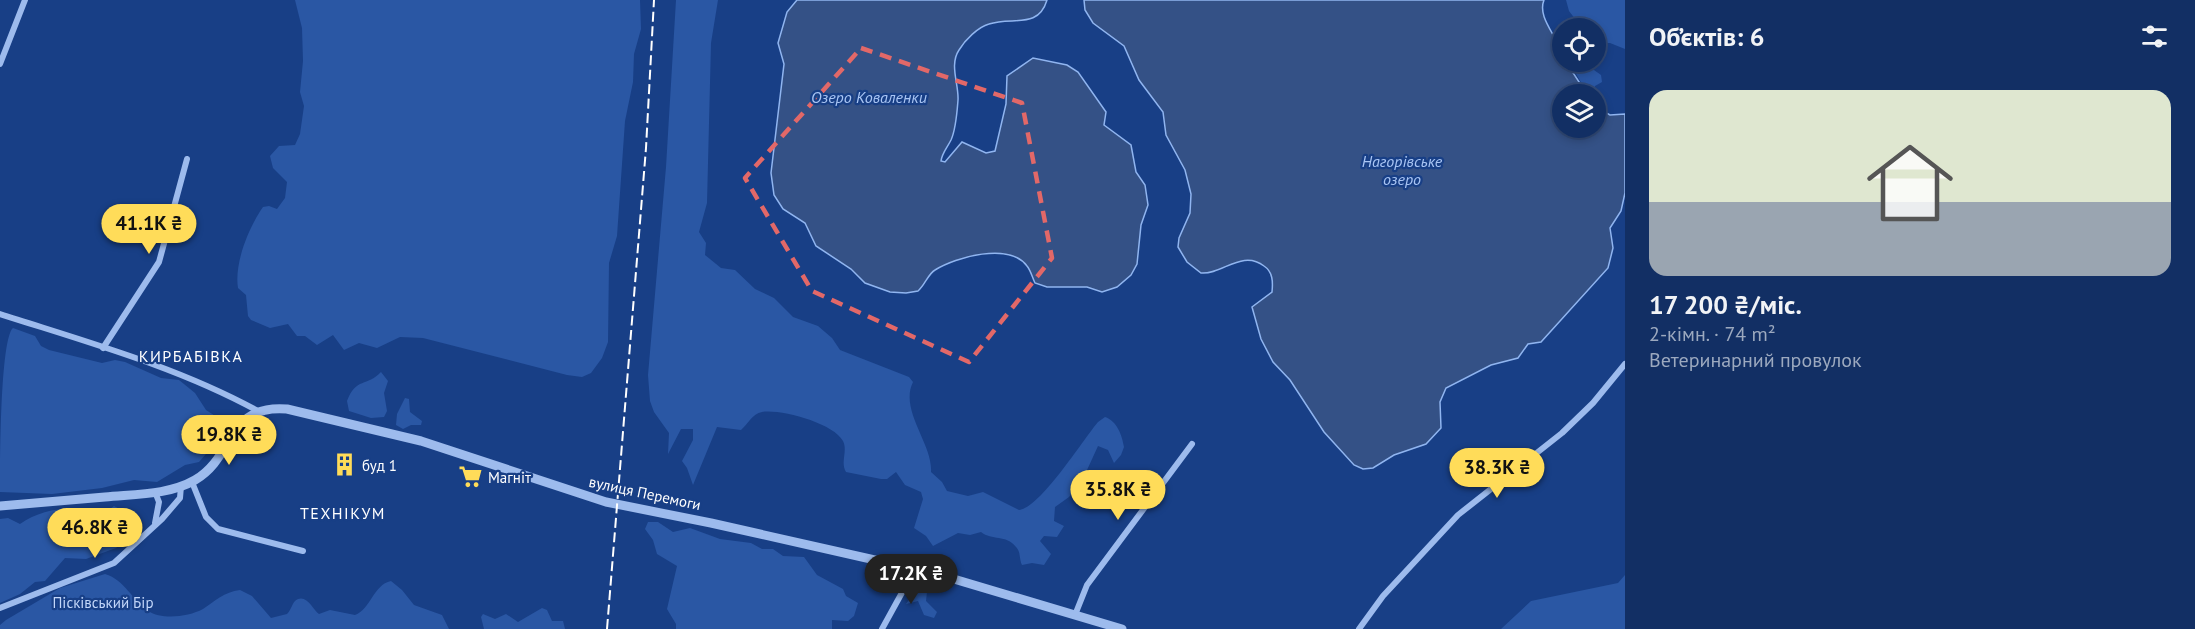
<!DOCTYPE html>
<html lang="uk">
<head>
<meta charset="utf-8">
<style>
  :root { --surface:#122f64; --page:#1f3b6d; --text:#f1f3f6; --muted:#9ca9bf; --line:#314a78; --accent:#ffdc59 }
  body { margin:0; font-family:"PT Sans",sans-serif; background:var(--page); color:var(--text); height:100vh; display:flex; flex-direction:column; font-size:22px; white-space:nowrap }
  * { box-sizing:border-box; margin:0 }
  p { font-size:20px; color:var(--muted) }
  .icon { flex:none; width:33px; height:33px; fill:none; stroke:currentColor; stroke-width:2; stroke-linecap:round; stroke-linejoin:round }
  .map { position:relative; flex:1; overflow:hidden }
  .side { display:flex; flex-direction:column; background:var(--surface); width:570px }
  .side>* { flex:none }
  .fabs { position:absolute; left:1552px; top:18px; display:grid; gap:12px }
  .fabs a { display:grid; place-items:center; width:54px; height:54px; border-radius:50%; background:var(--surface); box-shadow:0 3px 9px #0003,0 0 0 2px var(--line); font-size:30px }
  .price { position:absolute; translate:-50% -51px; padding:0 14px; border-radius:21px; background:var(--accent); color:#111; font-size:20px; line-height:39px; filter:drop-shadow(0 2px 3px #0008) }
  .price::after { content:''; position:absolute; left:50%; top:36px; width:18px; height:14px; margin-left:-9px; background:inherit; clip-path:polygon(0 0,100% 0,50% 100%) }
  .price.selected { background:#222; color:#fff }
  ul { padding:0; list-style:none }
  li { display:grid; align-content:center; gap:12px; height:318px; padding:0 24px }
  li span { display:grid; place-items:center; height:186px; border-radius:18px; color:#555 }
  li>.icon { margin-inline-start:auto }
  span .icon { width:108px; height:108px; fill:#fffc; stroke-width:1 }
  li b { font-size:26px }
  h2 { display:flex; justify-content:space-between; align-items:center; height:72px; padding:0 24px; font-size:26px }
  main { display:flex; flex:1; min-height:0 }
  .map>svg:first-child { display:block }
  .green { fill:#2a57a4 }
  .water { fill:#345186; stroke:#90b5f0; stroke-width:1.5 }
  .lines { fill:none; stroke-linecap:round; stroke-linejoin:round }
  .minor { stroke:#9dbbed; stroke-width:6 }
  .tertiary { stroke:#9dbbed; stroke-width:9 }
  .rail { stroke:#fff; stroke-width:2; stroke-dasharray:10 4.5; stroke-linecap:butt }
  .marked { fill:none; stroke:#e26868; stroke-width:4.5; stroke-dasharray:12 8; stroke-linejoin:round }
  .labels { text-anchor:middle; dominant-baseline:central; stroke-width:4.5; stroke-linejoin:round; paint-order:stroke }
  .poi-label { font-size:15px; fill:#fff; stroke:#183f86; text-anchor:start }
  .street-label { font-size:15px; fill:#fff; stroke:#183f86 }
  .park-label { font-size:15px; fill:#c3d7fa; stroke:#183f86 }
  .water-label { font-size:16px; font-style:italic; fill:#a9c5f4; stroke:#183f86 }
  .neighbourhood-label { font-size:16px; letter-spacing:1.5px; fill:#fff; stroke:#183f86 }
</style>
</head>
<body>
<main>
<div class="map">
<svg width="1625" height="629" viewBox="0 0 1625 629">
  <rect width="100%" height="100%" fill="#183f86"/>
  <!-- green -->
  <path class="green" d="M295 0H640L641 29 634 54 633 82 625 121 617 236 609 263 608 342 602 358 591 373 582 377 567 375 423 338 400 337 377 348 359 343 344 350 333 335 317 345 305 336H297L288 324 270 328 251 320 248 316 246 295 238 288C234 263 249 227 263 207L269 206 277 209 285 198 287 182 273 168 270 156 279 146 295 145 300 134 304 106 300 92 303 61 302 28Z
    M676 0H718L711 43 707 203 699 232 706 243 705 255 721 268 735 270 755 289 774 298 793 317 818 326 832 338 840 350 909 377 913 382C899 410 933 444 931 472L942 482 947 491 968 496 983 492 1019 510C1040 508 1082 441 1098 422L1105 417C1117 421 1122 435 1124 447L1121 455 1114 463 1108 450 1098 446 1082 481 1069 497 1055 507 1054 521 1064 526 1057 537 1044 536 1040 541 1051 554 1044 565 1032 563 1022 565C1019 559 1021 552 1016 547 1006 534 992 541 981 532L970 535 958 533 933 546 926 536 914 528 923 499 921 492 905 485 896 472 887 479H881L846 472C840 462 848 451 843 441 833 423 781 409 762 412 752 414 748 424 741 430L717 427 693 485 687 468 682 461 693 440V429H681L668 454 669 433 654 412 650 401 648 375 666 167Z
    M1566 0H1625V49L1610 43H1596V28H1582L1569 11Z
    M1569 62 1587 65 1601 75 1602 82 1595 86 1594 94H1588Z
    M13 328 35 336 41 346 49 350 102 363 115 360 125 362 161 378 179 380 195 393 206 410 220 419 203 429V436L209 441 206 454 199 462 185 465 157 482 134 480 102 488 52 494 0 492C0 466 0 339 13 328Z
    M381 372 388 381 384 393 387 411 384 417 371 418 349 411 347 401C356 377 367 387 381 372Z
    M405 398 409 399 410 412 422 421 421 425H411L403 429 396 425 397 414Z
    M114 506 125 512 131 524 128 537 116 548 86 559 65 558 45 581 35 582 20 594 0 603V519L8 518 20 524C44 507 75 505 104 513Z
    M648 522H658L673 532 690 528 720 539 751 543 762 549H773L783 556 804 557 817 575 843 589 846 596 858 603 854 616 848 621 832 620V629H676V624L667 609 677 566 657 554 653 540 645 529Z
    M105 574C125 580 132 600 148 611 162 620 188 617 203 609 215 601 224 592 240 590L252 596 271 618 287 614C291 610 292 604 295 601 306 592 313 610 319 614L330 610 355 615C371 609 373 585 391 581L402 590 414 605 442 615 449 629H0V625L6 620 60 588Z
    M1625 575V629H1501L1531 601 1618 583Z
    M922 581 928 583 926 601 937 612 934 618 924 615 918 601 906 604Z
    M542 608 547 610 552 621H563L565 629H484L481 617 483 614 495 619 506 614 518 622Z"/>
  <!-- water -->
  <path class="water" d="M797 0H1047C1038 30 1012 16 989 24 978 27 965 40 959 50 949 65 959 84 958 100 957 113 956 129 951 140 947 148 942 153 941 161L945 162 962 142 986 153 995 151 1006 104 1007 76 1033 58 1067 65 1078 72 1106 112 1104 125 1131 145 1136 172 1145 185 1148 205 1141 225 1137 264 1131 275 1117 287 1102 292 1087 287H1047L1035 283C1032 277 1031 271 1027 266 1009 242 956 257 935 270 928 274 925 285 918 291L906 293 890 292 865 283 851 269 816 246 805 223 783 209 774 195 771 173 784 64 778 43 787 12Z
    M1084 0H1544C1536 20 1563 40 1563 62H1566L1585 91V94H1563V128H1596V107L1610 115 1625 114V193L1621 211 1610 228 1613 248 1608 268 1541 342 1528 344 1518 358 1491 365 1446 388 1440 402 1441 428 1426 444 1394 455 1373 468 1363 469 1354 465 1324 432 1290 380 1273 362 1261 339 1252 307 1272 292C1273 282 1273 272 1264 266 1242 249 1222 275 1201 273L1187 262 1178 247 1179 238 1190 213 1191 194 1185 170 1166 135 1163 112 1139 80 1124 46 1093 23 1085 10Z"/>
  <g class="lines">
    <!-- minor -->
    <path class="minor" d="M0 64 25 0
      M0 314C87 342 178 367 258 411
      M103 348 159 262 187 159
      M192 482 206 517 218 529 303 551
      M155 492 159 502 155 523
      M0 608 114 563 162 519 180 498 181 486
      M1075 615 1087 585 1192 444
      M882 629 915 569
      M1359 629 1383 596 1458 515 1562 433 1593 403 1625 364"/>
    <!-- tertiary -->
    <path class="tertiary" d="M0 506C35 503 70 500 105 497 135 494 169 495 195 480 236 456 226 404 287 409L421 441 606 502 711 523 937 574 1122 629"/>
    <!-- rail -->
    <path class="rail" d="M607 629 646 148 654 0"/>
  </g>
  <!-- marked area -->
  <path class="marked" d="M861 48 1022 103 1052 258 969 362 812 291 745 178Z"/>
  <!-- icons -->
  <defs>
    <symbol id="building-bare" viewBox="-9 -9 18 18"><path d="M-4-6H4V6H1V3H-1V6H-4ZM-2.5-4.3h1.7v1.8h-1.7ZM.8-4.3h1.7v1.8H.8ZM-2.5-1h1.7V.8h-1.7ZM.8-1h1.7V.8H.8Z" fill="#ffdc59" stroke="#183f86" stroke-width="2.5" paint-order="stroke"/></symbol>
    <symbol id="supermarket-bare" viewBox="-9 -9 18 18"><path d="M-6-5.5h2.5l.6 2H6L4.5 2H-2.5L-4.4-4H-6ZM-1.5 3.2a1.3 1.3 0 1 0 .1 0ZM3 3.2a1.3 1.3 0 1 0 .1 0Z" fill="#ffdc59" stroke="#183f86" stroke-width="2.5" paint-order="stroke"/></symbol>
  </defs>
  <g fill-rule="evenodd">
    <use href="#building-bare" x="328" y="448" width="33" height="33"/>
    <use href="#supermarket-bare" x="454" y="460" width="33" height="33"/>
  </g>
  <g class="labels">
    <!-- poi labels -->
    <g class="poi-label">
      <text x="362" y="465">буд 1</text>
      <text x="488" y="477">Магніт</text>
    </g>
    <!-- street labels -->
    <g class="street-label">
      <text transform="translate(645 493) rotate(12)">вулиця Перемоги</text>
    </g>
    <!-- park labels -->
    <g class="park-label">
      <text x="103" y="602">Пісківський Бір</text>
    </g>
    <!-- water labels -->
    <g class="water-label">
      <text x="869" y="97">Озеро Коваленки</text>
      <text x="1402" y="161">Нагорівське<tspan x="1402" dy="18">озеро</tspan></text>
    </g>
    <!-- neighbourhood labels -->
    <g class="neighbourhood-label">
      <text x="191" y="356">КИРБАБІВКА</text>
      <text x="343" y="513">ТЕХНІКУМ</text>
    </g>
  </g>
</svg>
<div class="fabs">
<a><svg class="icon" aria-label="locate" viewBox="0 0 24 24"><circle cx="12" cy="12" r="6"/><path d="M12 2v4M12 18v4M2 12h4M18 12h4"/></svg></a>
<a><svg class="icon" aria-label="layers" viewBox="0 0 24 24"><path d="M12 4l9 5-9 5-9-5zM3 14l9 5 9-5"/></svg></a>
</div>
<b class="price" style="left:149px;top:255px">41.1K ₴</b>
<b class="price" style="left:229px;top:466px">19.8K ₴</b>
<b class="price" style="left:1497px;top:499px">38.3K ₴</b>
<b class="price" style="left:1118px;top:521px">35.8K ₴</b>
<b class="price" style="left:95px;top:559px">46.8K ₴</b>
<b class="price selected" style="left:911px;top:605px">17.2K ₴</b>
</div>
<section class="side">
<h2>Об’єктів: 6<svg class="icon" aria-label="filters" viewBox="0 0 24 24"><path d="M4 7h16M4 17h16"/><circle cx="9" cy="7" r="2"/><circle cx="15" cy="17" r="2"/></svg></h2>
<ul>
<li><span style="background:linear-gradient(#dfe7d0 60%,#9aa5b1 0)"><svg class="icon" aria-label="home" viewBox="0 0 24 24"><path d="M3 11l9-7 9 7M6 9v11h12V9"/></svg></span><div><b>17 200 ₴/міс.</b><p>2-кімн. · 74 m²</p><p>Ветеринарний провулок</p></div></li>
</ul>
</section>
</main>
</body>
</html>
